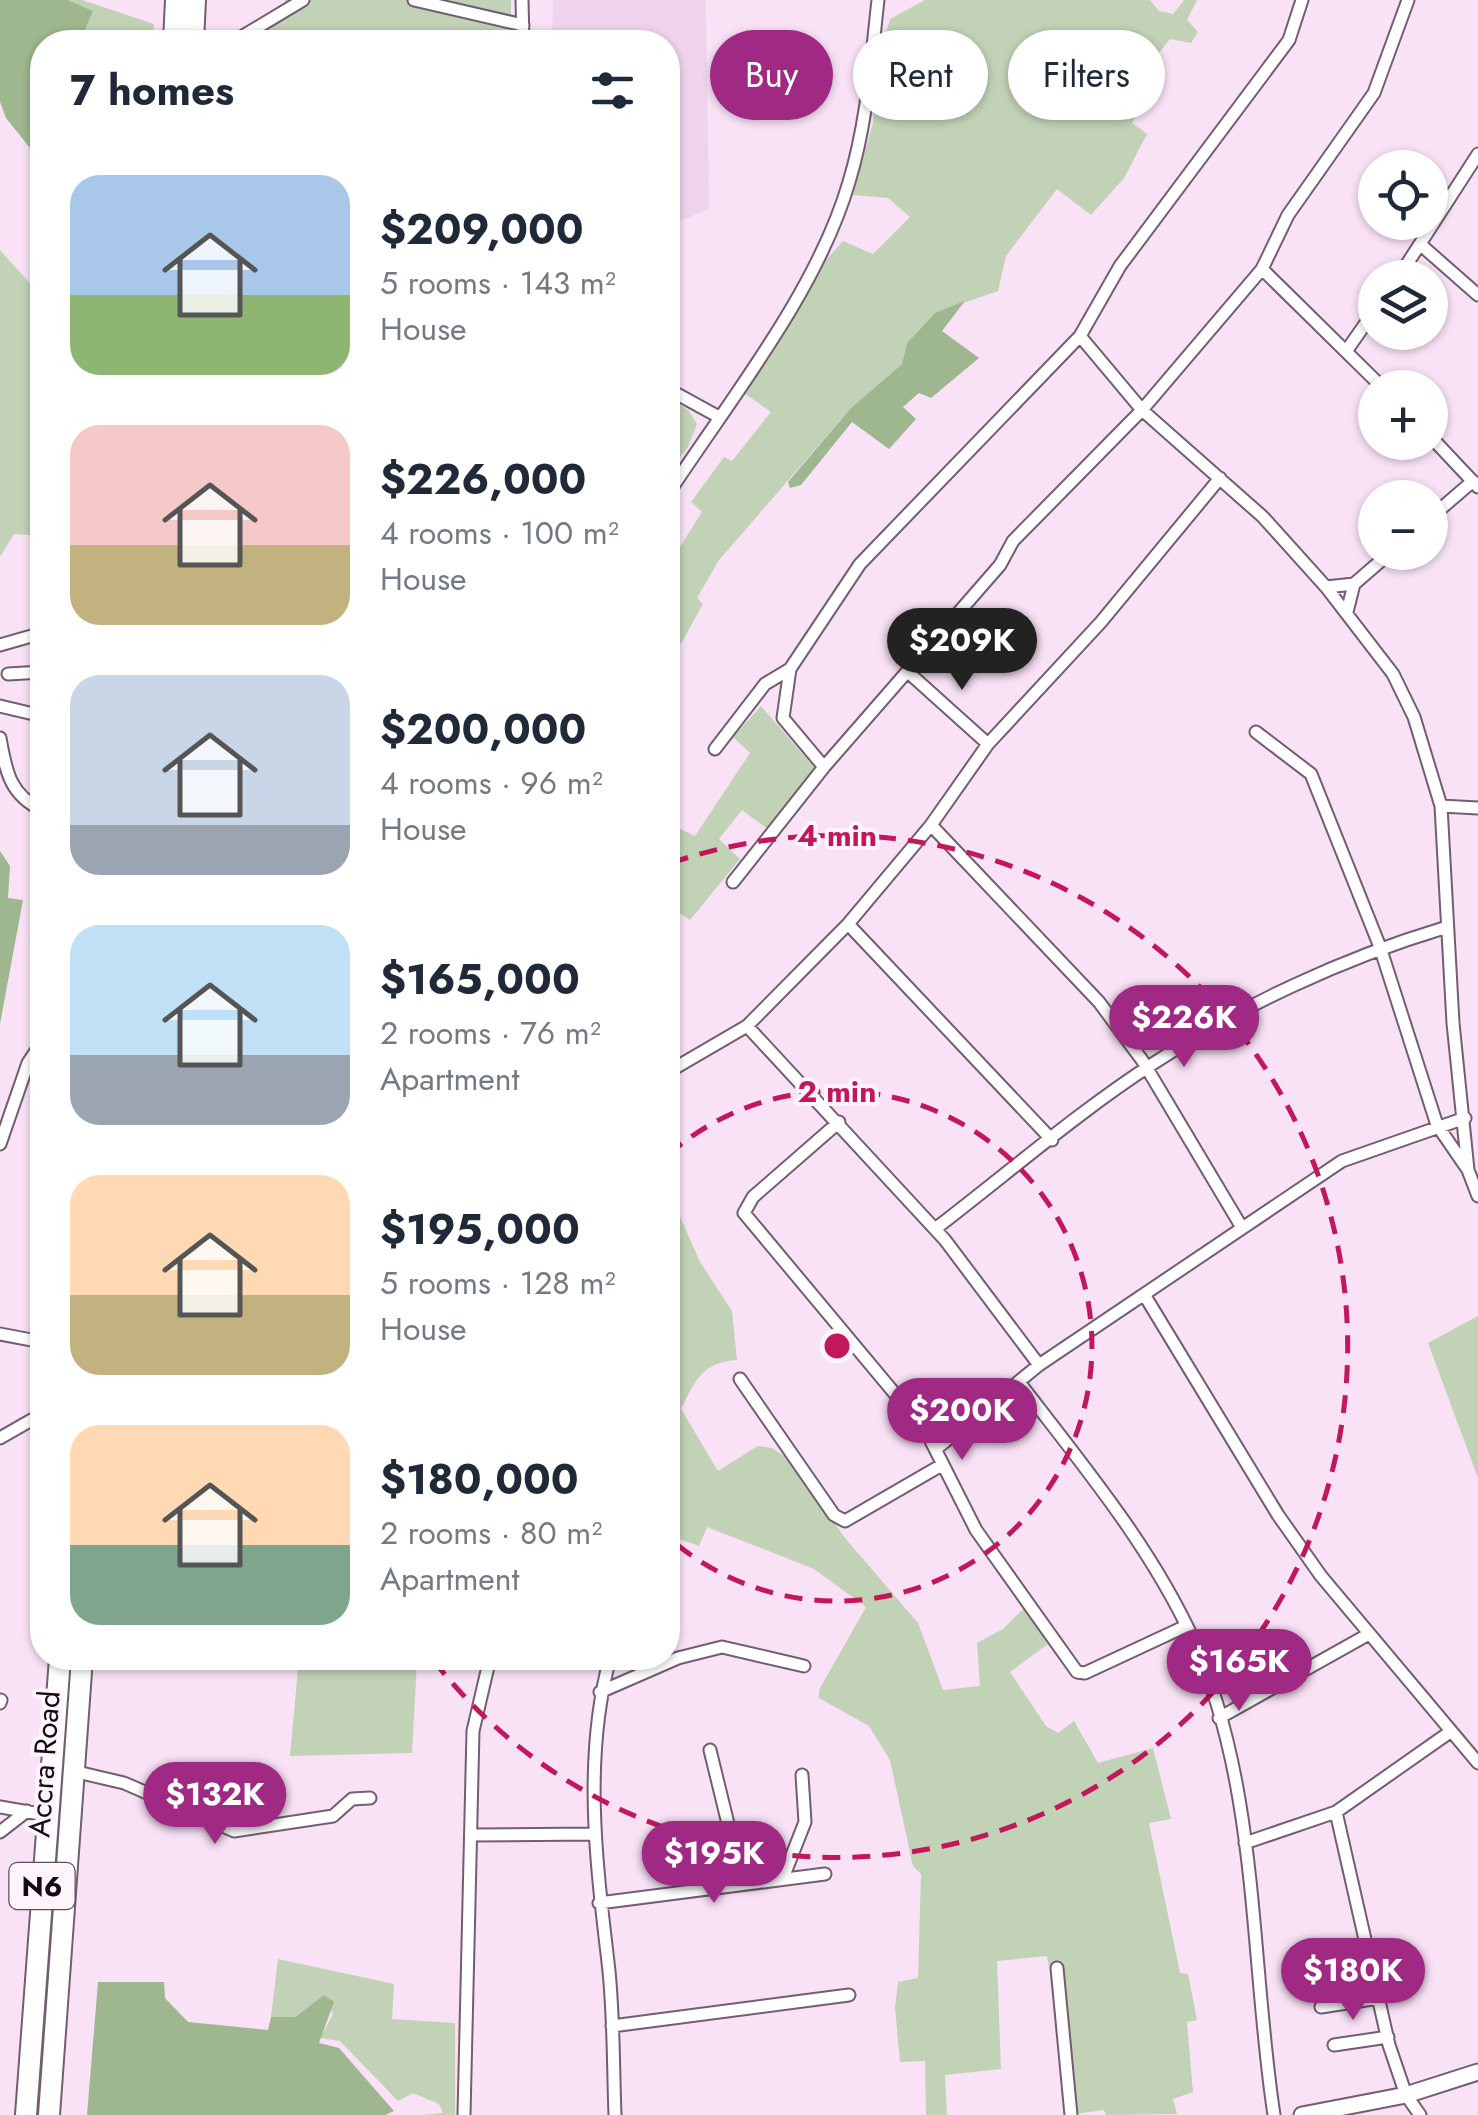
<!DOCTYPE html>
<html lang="en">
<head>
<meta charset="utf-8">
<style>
  :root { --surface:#fff; --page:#f6f6f7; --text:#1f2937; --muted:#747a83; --accent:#9f2983 }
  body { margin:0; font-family:Jost,sans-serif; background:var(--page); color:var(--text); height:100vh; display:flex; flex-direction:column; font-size:38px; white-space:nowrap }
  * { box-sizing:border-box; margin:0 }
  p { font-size:32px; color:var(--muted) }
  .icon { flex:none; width:55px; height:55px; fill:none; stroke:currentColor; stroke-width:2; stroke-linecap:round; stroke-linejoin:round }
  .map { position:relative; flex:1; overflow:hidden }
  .drawer { position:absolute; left:30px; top:30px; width:650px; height:1640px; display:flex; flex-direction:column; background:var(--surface); border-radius:40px; box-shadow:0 2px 8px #0004 }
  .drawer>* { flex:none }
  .hud { position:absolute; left:710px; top:30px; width:618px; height:90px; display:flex; gap:20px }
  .tools { position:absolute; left:1358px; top:150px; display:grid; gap:20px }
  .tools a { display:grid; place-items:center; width:90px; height:90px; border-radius:50%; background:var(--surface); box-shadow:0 2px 8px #0004; font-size:50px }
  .price { position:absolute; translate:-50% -85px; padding:0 22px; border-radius:35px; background:var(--accent); color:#fff; font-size:32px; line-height:65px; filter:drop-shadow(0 2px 5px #0008) }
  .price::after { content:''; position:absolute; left:50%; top:60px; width:30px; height:22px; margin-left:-15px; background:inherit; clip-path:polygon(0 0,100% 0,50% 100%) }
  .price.current { background:#222; color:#fff }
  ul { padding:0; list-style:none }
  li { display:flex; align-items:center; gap:30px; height:250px; padding:0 40px }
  li span { display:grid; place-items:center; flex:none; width:280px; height:200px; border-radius:30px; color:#555 }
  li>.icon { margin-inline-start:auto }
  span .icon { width:120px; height:120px; fill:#fffc; stroke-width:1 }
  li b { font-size:42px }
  h2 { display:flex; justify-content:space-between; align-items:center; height:120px; padding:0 40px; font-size:42px }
  .pill { padding:0 35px; border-radius:45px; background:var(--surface); box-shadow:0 2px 8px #0004; font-size:35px; line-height:90px }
  .pill.current { background:var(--accent); color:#fff }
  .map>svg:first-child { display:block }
  .built { fill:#f0d4ee }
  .green { fill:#c1d2b6 }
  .forest { fill:#9eb78e }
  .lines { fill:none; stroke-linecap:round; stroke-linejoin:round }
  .street-casing { stroke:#725e70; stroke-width:15 }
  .secondary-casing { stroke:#725e70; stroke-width:19 }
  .highway-casing { stroke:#725e70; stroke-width:24 }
  .street { stroke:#fff; stroke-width:11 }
  .secondary { stroke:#fff; stroke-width:15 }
  .highway { stroke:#fff; stroke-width:20 }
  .ring { fill:none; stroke:#c2185b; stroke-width:5; stroke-dasharray:18 12 }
  .labels { text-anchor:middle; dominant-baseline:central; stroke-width:8; stroke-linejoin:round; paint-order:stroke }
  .shield { fill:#fdf4fc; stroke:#585158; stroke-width:2.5 }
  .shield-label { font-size:28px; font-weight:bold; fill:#120b11 }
  .street-label { font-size:30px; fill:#120b11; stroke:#fdf4fc }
  .centre { fill:#c2185b; stroke:#fdf4fc; stroke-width:5 }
  .ring-label { font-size:30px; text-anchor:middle; font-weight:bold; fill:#c2185b; stroke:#fdf4fc; stroke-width:8; stroke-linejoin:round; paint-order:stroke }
</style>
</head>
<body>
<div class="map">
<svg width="1478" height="2115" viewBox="0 0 1478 2115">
  <rect width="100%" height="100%" fill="#f9e2f6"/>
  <!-- built -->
  <path class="built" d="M553 0H706L709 209 668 226V42H552Z"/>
  <!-- green -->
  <path class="green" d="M68 0H82L154 24 153 42H80L93 11Z
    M285 0H511V42H253L285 16Z
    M925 0H1150L1159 11 1173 14 1184 0H1197L1187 20 1198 32 1191 43 1170 39 1146 69 1153 81 1132 123 1147 134 1124 178 1091 215 1057 189 1006 256 998 291 935 313 907 343 902 364 851 408 719 560 697 598 703 604 668 667V566L702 512 691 502 724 457 732 461 771 412 741 391 819 268 843 241 873 254 910 217 888 198 853 195 873 123 876 66 890 19Z
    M0 250 36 290 42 284V536L14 534 0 557Z
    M668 396 689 411 697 424 688 447 668 472Z
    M761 706 815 768 769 830 742 810 719 839 740 859 690 920 668 906V823L695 836 750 753 733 737Z
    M668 1189 700 1262 732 1311 737 1360C703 1362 695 1380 681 1409L718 1471 758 1446 772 1448 789 1459 845 1538 918 1623 943 1690 980 1686 977 1643 1003 1629 1025 1607 1052 1641 1010 1672 1046 1726 1058 1733 1074 1721 1098 1763 1153 1748 1171 1819 1149 1823 1180 1973 1188 1974 1197 2020 1187 2022 1193 2092 1173 2099 1177 2114 1106 2115 1104 2110 1074 2114 1060 1967 1049 1968 1047 1956 997 1961 1001 2069 945 2075 947 2115H926L925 2061 900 2062 895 2008 898 1982 918 1978 921 1874 913 1866 890 1760 869 1726 819 1698V1690L866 1607 814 1569 707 1527 699 1546 668 1535Z
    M1478 1316V1478L1428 1343Z
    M299 1658H471L417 1660 412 1753 290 1756Z
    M278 1959 394 1984 392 2019 455 2023V2115H424L443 2113 439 2104 413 2093 398 2101 340 2041 320 2038 333 2014 325 1995 294 2017H271Z"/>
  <!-- forest -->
  <path class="forest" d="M0 0H68L93 11 80 42H42V199L30 148 6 118 0 102Z
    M965 301 942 331 979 358 931 398 919 393 903 407 916 419 889 449 852 422 801 485 790 488 788 482 851 408 902 364 907 343 935 313Z
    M0 851 10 866 8 898 23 900 0 1024Z
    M98 1982H164L165 1998 188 2022 268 2030 271 2017H295L324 1995 334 2002 319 2043 339 2048 394 2111 385 2115H87Z"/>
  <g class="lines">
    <defs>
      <path id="street" d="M414 0 523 25
        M522 0 523 42
        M233 42 303 0
        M1421 245 1478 295
        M1262 269 1383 388
        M1398 278 1478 154
        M1080 336 1142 410 1263 517 1326 587 1393 674 1414 717 1441 806 1453 1023 1468 1170 1478 1196
        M1347 350 1375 310
        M668 389 719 417
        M1430 436 1478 487
        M668 494C730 399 817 292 849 182 867 123 871 62 878 0
        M1430 518 1473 481
        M1326 587 1354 584
        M1347 612 1354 584 1391 552
        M0 645 42 633
        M909 673 988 744
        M8 674 42 672
        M0 706 42 716
        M1256 732 1311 774 1380 947 1437 1125 1468 1170
        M0 738C6 772 10 795 42 810
        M715 749 765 684 790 669
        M824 767 783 718 790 669 860 564 1080 336 1120 266 1289 40 1302 0
        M1441 806 1478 808
        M931 825 1099 1002 1142 1060 1241 1226
        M733 882 824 767 1000 565 1013 541 1142 410 1262 269 1288 215 1374 93 1408 0
        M848 924 1052 1140
        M747 1026 945 1240 1039 1365
        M668 1072 747 1026 848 924 931 825 988 744 1101 622 1220 478
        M839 1122 753 1197 744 1213 926 1431 976 1530 1077 1672 1085 1673 1186 1626
        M0 1144 28 1063 42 1042
        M935 1229C1007 1174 1078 1112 1154 1063 1242 1005 1344 958 1444 928
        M39 1272 42 1223
        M1145 1296 1278 1515 1321 1576 1478 1763
        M0 1334 42 1342
        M740 1379 834 1515 845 1521 940 1466
        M1019 1382C1081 1463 1150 1545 1193 1639 1259 1787 1250 1958 1274 2115
        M0 1438 42 1414
        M936 1449 1039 1365 1342 1161 1465 1118
        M610 1658C583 1758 596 1861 608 1962 614 2012 613 2064 615 2115
        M600 1692 678 1658 722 1647 804 1666
        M0 1703 1 1700
        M1219 1718 1369 1634
        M710 1750 742 1881
        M73 1771 124 1783 234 1831 333 1816 352 1799 370 1798
        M0 1807 46 1815
        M1336 1812 1389 2045 1406 2095 1420 2115
        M0 1832 27 1811
        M472 1835 594 1834
        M1245 1843 1336 1812 1450 1732
        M783 1878 805 1822 802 1775
        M599 1903 825 1874
        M1057 1968 1071 2115
        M1321 2007 1379 1998
        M612 2026 849 1995
        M1334 2045 1388 2037
        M464 2115 473 1731 490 1658"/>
      <path id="secondary" d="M1302 2115 1406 2095 1478 2072"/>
      <path id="highway" d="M174 42 176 0
        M193 42 195 0
        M26 2115 60 1658
        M49 2115 82 1658"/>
    </defs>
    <!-- street casing -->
    <use href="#street" class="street-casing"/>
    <!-- secondary casing -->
    <use href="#secondary" class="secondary-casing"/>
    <!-- highway casing -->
    <use href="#highway" class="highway-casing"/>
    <!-- street -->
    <use href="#street" class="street"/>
    <!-- secondary -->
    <use href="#secondary" class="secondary"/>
    <!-- highway -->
    <use href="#highway" class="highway"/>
  </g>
  <!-- distance rings -->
  <g class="ring">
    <path d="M668 1155A255 255 0 1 1 668 1537"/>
    <path d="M671 863A511 511 0 1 1 434 1661"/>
  </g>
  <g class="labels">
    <!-- shield labels -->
    <rect class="shield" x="9.5" y="1863" width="65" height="46" rx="8"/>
    <g class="shield-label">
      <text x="42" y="1886">N6</text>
    </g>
    <!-- street labels -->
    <g class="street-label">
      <text transform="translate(44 1764) rotate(-86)">Accra Road</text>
    </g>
  </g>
  <circle cx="837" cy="1346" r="15" class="centre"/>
  <g class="ring-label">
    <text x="837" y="846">4 min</text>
    <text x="837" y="1102">2 min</text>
  </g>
</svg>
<div class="tools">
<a><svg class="icon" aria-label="locate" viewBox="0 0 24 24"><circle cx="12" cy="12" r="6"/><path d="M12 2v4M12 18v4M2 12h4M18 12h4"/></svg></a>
<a><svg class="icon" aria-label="layers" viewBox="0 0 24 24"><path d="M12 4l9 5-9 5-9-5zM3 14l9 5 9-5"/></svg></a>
<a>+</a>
<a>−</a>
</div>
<b class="price current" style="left:962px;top:693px">$209K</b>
<b class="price" style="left:1184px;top:1070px">$226K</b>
<b class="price" style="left:962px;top:1463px">$200K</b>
<b class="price" style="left:1239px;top:1714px">$165K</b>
<b class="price" style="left:215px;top:1847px">$132K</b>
<b class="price" style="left:714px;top:1906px">$195K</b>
<b class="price" style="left:1353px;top:2023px">$180K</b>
<div class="hud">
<a class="pill current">Buy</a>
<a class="pill">Rent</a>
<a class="pill">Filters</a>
</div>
<section class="drawer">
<h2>7 homes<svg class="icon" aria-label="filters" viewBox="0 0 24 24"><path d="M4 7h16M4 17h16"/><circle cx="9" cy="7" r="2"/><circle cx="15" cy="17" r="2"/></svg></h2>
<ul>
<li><span style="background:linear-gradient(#a9c7e8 60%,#8fb573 0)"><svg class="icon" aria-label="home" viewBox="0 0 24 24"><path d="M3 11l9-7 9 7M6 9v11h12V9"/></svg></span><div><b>$209,000</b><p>5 rooms · 143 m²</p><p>House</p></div></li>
<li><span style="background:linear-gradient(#f6c9c9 60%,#c2b280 0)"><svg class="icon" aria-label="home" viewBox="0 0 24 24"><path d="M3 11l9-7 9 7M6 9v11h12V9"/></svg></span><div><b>$226,000</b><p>4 rooms · 100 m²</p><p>House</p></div></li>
<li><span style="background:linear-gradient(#c9d6e8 75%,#9aa5b1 0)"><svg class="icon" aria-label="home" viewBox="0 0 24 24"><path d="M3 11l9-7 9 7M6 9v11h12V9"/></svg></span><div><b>$200,000</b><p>4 rooms · 96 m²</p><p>House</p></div></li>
<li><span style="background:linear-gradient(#bfe0f5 65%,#9aa5b1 0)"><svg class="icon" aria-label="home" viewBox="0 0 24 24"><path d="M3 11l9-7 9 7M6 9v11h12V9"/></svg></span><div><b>$165,000</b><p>2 rooms · 76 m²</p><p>Apartment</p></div></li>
<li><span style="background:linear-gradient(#ffd9b3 60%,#c2b280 0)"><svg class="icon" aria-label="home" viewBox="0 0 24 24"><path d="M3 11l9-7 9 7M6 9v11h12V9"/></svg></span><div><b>$195,000</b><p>5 rooms · 128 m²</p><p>House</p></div></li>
<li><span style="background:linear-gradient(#ffd9b3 60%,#7fa58c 0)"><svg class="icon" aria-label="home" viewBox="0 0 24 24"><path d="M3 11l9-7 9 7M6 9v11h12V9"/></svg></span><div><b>$180,000</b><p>2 rooms · 80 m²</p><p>Apartment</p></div></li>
</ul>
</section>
</div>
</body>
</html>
